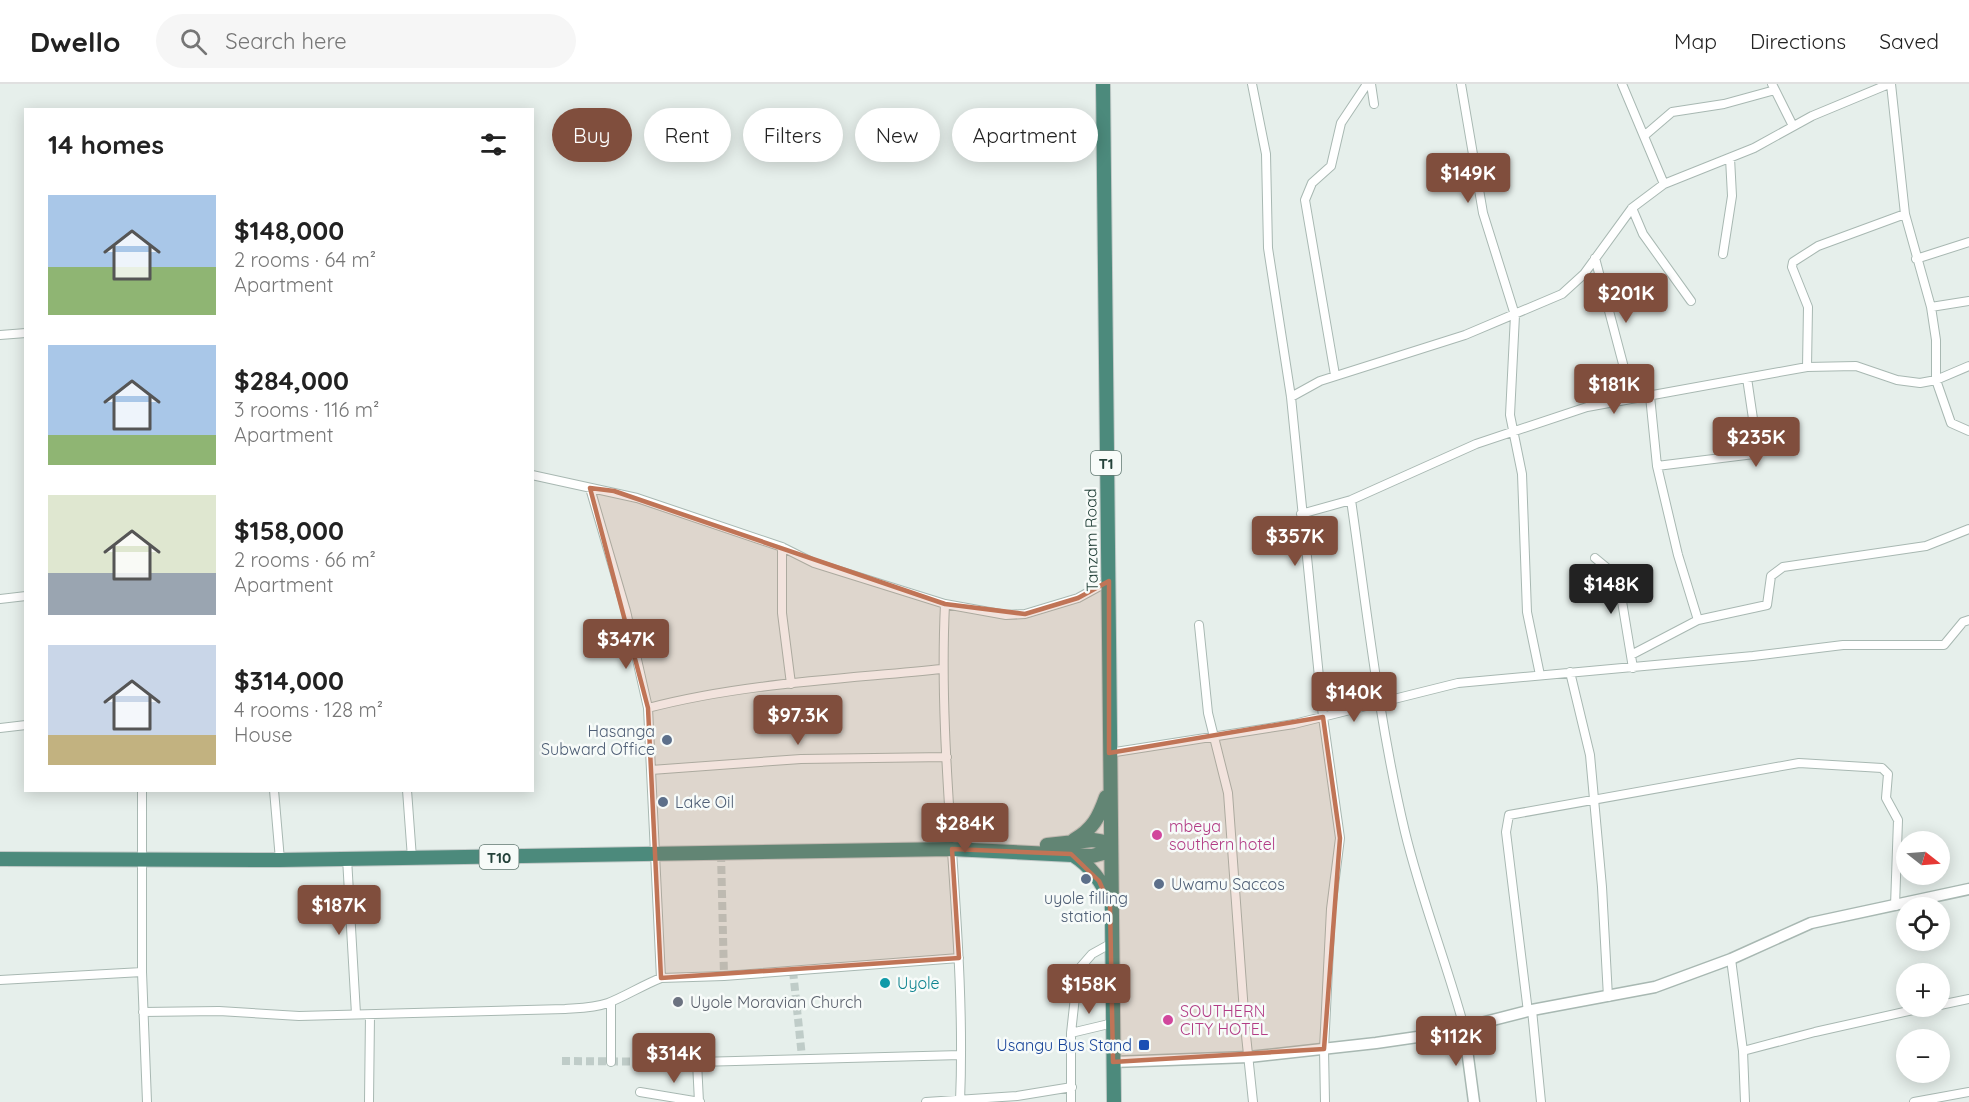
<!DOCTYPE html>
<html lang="en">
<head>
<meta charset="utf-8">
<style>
  :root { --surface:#fff; --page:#f6f6f6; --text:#222; --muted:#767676; --line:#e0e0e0; --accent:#804e3d }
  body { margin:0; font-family:Quicksand,sans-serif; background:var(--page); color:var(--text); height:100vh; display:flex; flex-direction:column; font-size:22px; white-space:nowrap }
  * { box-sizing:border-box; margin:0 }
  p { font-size:20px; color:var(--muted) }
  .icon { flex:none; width:33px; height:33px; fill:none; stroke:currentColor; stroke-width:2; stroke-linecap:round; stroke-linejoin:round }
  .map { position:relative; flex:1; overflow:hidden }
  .drawer { position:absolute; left:24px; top:24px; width:510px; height:684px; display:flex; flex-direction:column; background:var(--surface); border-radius:0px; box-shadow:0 3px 15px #0003 }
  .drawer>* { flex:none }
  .guide { position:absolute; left:552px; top:24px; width:570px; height:54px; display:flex; gap:12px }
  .needle { width:39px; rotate:107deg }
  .tools { position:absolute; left:1896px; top:747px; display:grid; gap:12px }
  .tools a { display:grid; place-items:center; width:54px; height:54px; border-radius:50%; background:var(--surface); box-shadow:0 3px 15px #0003; font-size:30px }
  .price { position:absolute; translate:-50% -51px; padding:0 14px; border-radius:6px; background:var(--accent); color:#fff; font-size:20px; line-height:39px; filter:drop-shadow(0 2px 3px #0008) }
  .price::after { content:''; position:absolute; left:50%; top:36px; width:18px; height:14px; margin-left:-9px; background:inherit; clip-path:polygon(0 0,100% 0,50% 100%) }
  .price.on { background:#222; color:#fff }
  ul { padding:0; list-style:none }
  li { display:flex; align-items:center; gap:18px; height:150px; padding:0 24px }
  li span { display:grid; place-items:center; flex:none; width:168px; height:120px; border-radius:0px; color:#555 }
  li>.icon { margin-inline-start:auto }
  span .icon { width:72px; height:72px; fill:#fffc; stroke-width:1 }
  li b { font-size:26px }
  h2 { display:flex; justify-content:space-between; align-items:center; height:72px; padding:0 24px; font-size:26px }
  .tag { padding:0 21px; border-radius:27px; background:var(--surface); box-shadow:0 3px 15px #0003; font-size:21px; line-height:54px }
  .tag.on { background:var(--accent); color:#fff }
  header { display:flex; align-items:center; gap:36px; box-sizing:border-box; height:84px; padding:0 30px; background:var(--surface); border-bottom:2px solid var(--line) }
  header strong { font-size:28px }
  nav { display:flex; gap:33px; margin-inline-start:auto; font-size:21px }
  .search { width:420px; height:54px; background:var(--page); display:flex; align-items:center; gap:15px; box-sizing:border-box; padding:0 21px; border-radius:33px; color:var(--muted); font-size:22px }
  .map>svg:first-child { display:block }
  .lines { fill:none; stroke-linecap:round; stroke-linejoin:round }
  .minor-tunnel { stroke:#bfccc8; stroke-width:8; stroke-dasharray:8 4; stroke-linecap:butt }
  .minor-casing { stroke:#a8b8b2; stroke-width:10 }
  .tertiary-casing { stroke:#a8b8b2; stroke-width:13 }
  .trunk-casing { stroke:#c2cac8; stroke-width:16 }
  .minor { stroke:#fff; stroke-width:8 }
  .tertiary { stroke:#fff; stroke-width:10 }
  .trunk { stroke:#4c8a7c; stroke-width:14 }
  .marked { fill:#c07456; fill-opacity:0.2; stroke:#c07456; stroke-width:4.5; stroke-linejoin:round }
  .service-dot { fill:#5c6f8a; stroke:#f7fbf9; stroke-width:2 }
  .hotel-dot { fill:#d1479c; stroke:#f7fbf9; stroke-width:2 }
  .culture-dot { fill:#0f9aa8; stroke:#f7fbf9; stroke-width:2 }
  .worship-dot { fill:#6b7280; stroke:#f7fbf9; stroke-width:2 }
  .transit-dot { fill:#1a4fb4; stroke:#f7fbf9; stroke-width:2 }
  .labels { text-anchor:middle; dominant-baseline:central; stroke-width:5; stroke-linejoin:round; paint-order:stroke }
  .shield { fill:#f7fbf9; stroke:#637a73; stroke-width:1.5 }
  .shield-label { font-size:15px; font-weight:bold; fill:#24423a }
  .street-label { font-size:16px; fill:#24423a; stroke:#f7fbf9 }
  .service-label { font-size:16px; fill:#4e5e75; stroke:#f7fbf9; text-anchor:start }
  .hotel-label { font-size:16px; fill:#b23c85; stroke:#f7fbf9; text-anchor:start }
  .culture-label { font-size:16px; fill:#0d838f; stroke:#f7fbf9; text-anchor:start }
  .worship-label { font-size:16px; fill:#5b616d; stroke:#f7fbf9; text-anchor:start }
  .transit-label { font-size:16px; fill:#164399; stroke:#f7fbf9; text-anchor:end }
</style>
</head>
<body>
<header>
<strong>Dwello</strong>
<div class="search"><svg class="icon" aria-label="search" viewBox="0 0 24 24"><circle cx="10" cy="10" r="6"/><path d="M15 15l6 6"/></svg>Search here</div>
<nav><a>Map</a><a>Directions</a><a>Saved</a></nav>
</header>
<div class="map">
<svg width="1969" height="1018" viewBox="0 0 1969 1018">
  <rect width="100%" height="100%" fill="#e6efeb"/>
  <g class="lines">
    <!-- minor-tunnel -->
    <path class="minor-tunnel" d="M721 770 724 892
      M793 887 802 973
      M562 977 697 978"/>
    <defs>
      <path id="minor" d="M1252 0 1266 70 1268 164 1291 313 1323 633 1340 754 1331 825 1324 965 1325 1018
        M1371 0 1374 20
        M1461 0 1483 129 1515 231 1510 331 1522 390 1527 528 1540 591
        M1622 0 1664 100
        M1772 0 1793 42
        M1891 0 1905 130 1931 223 1936 256V296L1951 339 1969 347
        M1644 52 1672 28 1724 20 1775 6
        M1632 124 1643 150 1691 217
        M1723 170 1732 112 1730 74
        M1595 174 1632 314
        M1916 175 1969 158
        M1931 223 1969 217
        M0 251 26 249
        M1807 283 1808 223 1792 183 1793 178 1818 162 1905 130
        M1335 291 1305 116 1312 99 1331 82 1341 39 1367 0
        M1650 312 1657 382 1678 471 1698 536 1767 521 1771 492 1783 483 1926 462 1969 445
        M1291 313 1320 297 1465 251 1562 210 1584 190 1632 124 1664 100 1754 64 1812 32 1889 0
        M1657 382 1754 370 1757 362 1747 294
        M532 391 637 414 782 463 814 479 945 520 1006 531 1025 530 1078 514 1109 497
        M590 404 626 527 648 624 661 894 724 892 959 874
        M1351 416C1367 527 1379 639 1405 748 1421 814 1446 877 1464 943
        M1301 430 1351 416 1476 360 1587 323 1807 283 1856 282 1897 296 1920 299 1936 296 1969 282
        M782 463V529L791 600
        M1595 474 1618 493 1633 584
        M0 515 26 512
        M945 520C937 686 967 852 960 1018
        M1199 541 1208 629 1228 709 1245 942 1253 1018
        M1631 571 1698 536
        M1570 588 1590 671 1602 803 1608 913
        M648 624C743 599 845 595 942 585
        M0 644 26 641
        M1109 669 1294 640 1458 599 1753 572 1843 561H1944L1963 538 1969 536
        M651 686 801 675 947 673
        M142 706V888L147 1018
        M274 706 280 776
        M407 706 412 774
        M347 774 356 930
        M1731 875 1743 967 1745 1018
        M0 896 142 888
        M1940 921 1969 915
        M1532 926 1541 1018
        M143 928 219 927 299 932 565 925C580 924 594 924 608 919 624 913 643 901 661 894
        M1528 928 1506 748 1509 731 1799 679 1882 684 1888 690 1886 714 1898 736 1895 822
        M1071 949 1113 939
        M1743 967 1815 948 1931 922
        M611 978V918
        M640 1008 700 1018
        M369 1018 370 931
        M699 1018 697 978 961 971
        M926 1018 1017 1012 1072 1003
        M1071 1018V949L1078 886 1092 870 1110 860
        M1914 1018 1969 1008"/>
      <path id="tertiary" d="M1464 943 1474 1018
        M1113 978 1249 973 1376 959 1438 950 1532 926 1655 903 1731 875 1811 839 1969 805"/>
      <path id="trunk" d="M1103 0 1114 1018
        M1074 756C1093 745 1099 733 1106 713
        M1047 761 1093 756 1110 759
        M1073 771C1089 781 1103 798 1109 816
        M0 775 280 776 952 765 1092 772 1111 767"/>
    </defs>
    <!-- minor casing -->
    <use href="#minor" class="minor-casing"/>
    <!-- tertiary casing -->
    <use href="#tertiary" class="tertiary-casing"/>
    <!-- trunk casing -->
    <use href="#trunk" class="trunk-casing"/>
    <!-- minor -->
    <use href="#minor" class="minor"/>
    <!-- tertiary -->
    <use href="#tertiary" class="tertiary"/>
    <!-- trunk -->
    <use href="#trunk" class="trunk"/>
  </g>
  <!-- marked area -->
  <path class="marked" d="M590 404 614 407 945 520 1025 530 1078 514 1109 497V669L1323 633 1340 754 1324 965 1113 978 1110 821 1099 797 1071 770 952 765 959 874 661 894 648 624Z"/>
  <!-- markers -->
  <g class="service-dot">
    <circle cx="667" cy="656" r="6"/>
    <circle cx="663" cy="718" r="6"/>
    <circle cx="1086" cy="795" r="6"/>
    <circle cx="1159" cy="800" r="6"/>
  </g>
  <g class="hotel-dot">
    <circle cx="1157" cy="751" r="6"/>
    <circle cx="1168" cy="936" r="6"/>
  </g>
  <circle class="culture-dot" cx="885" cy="899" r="6"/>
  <circle class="worship-dot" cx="678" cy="918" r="6"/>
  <rect class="transit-dot" x="1138" y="955" width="12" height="12" rx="3"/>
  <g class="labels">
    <!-- shield labels -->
    <g class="shield">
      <rect x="1091" y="367" width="30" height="24" rx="4.5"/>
      <rect x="479.5" y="761" width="39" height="24" rx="4.5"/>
    </g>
    <g class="shield-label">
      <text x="1106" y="379">T1</text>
      <text x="499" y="773">T10</text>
    </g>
    <!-- street labels -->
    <g class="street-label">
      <text transform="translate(1091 456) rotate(-91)">Tanzam Road</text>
    </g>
    <!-- service labels -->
    <g class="service-label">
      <text x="655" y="647" text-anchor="end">Hasanga<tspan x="655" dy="18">Subward Office</tspan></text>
      <text x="675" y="718">Lake Oil</text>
      <text x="1171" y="800">Uwamu Saccos</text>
      <text x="1086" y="814" text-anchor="middle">uyole filling<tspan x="1086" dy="18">station</tspan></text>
    </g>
    <!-- hotel labels -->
    <g class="hotel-label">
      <text x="1169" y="742">mbeya<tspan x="1169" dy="18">southern hotel</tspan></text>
      <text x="1180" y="927">SOUTHERN<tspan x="1180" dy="18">CITY HOTEL</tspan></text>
    </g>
    <!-- culture labels -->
    <g class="culture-label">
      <text x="897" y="899">Uyole</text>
    </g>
    <!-- worship labels -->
    <g class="worship-label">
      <text x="690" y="918">Uyole Moravian Church</text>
    </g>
    <!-- transit labels -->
    <g class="transit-label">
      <text x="1132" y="961">Usangu Bus Stand</text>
    </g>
  </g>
</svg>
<div class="tools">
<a><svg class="needle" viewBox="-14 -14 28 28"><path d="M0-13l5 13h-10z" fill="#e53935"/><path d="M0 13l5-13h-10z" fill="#767676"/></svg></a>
<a><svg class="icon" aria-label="locate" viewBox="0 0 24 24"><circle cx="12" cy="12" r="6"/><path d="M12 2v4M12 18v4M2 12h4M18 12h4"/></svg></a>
<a>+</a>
<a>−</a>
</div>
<b class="price" style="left:1468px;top:120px">$149K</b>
<b class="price" style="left:1626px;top:240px">$201K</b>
<b class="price" style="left:1614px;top:331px">$181K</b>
<b class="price" style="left:1756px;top:384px">$235K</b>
<b class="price" style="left:1295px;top:483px">$357K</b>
<b class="price on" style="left:1611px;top:531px">$148K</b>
<b class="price" style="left:626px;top:586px">$347K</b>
<b class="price" style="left:1354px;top:639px">$140K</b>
<b class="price" style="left:798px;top:662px">$97.3K</b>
<b class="price" style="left:965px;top:770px">$284K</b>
<b class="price" style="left:339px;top:852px">$187K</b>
<b class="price" style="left:1089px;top:931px">$158K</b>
<b class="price" style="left:1456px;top:983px">$112K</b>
<b class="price" style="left:674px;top:1000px">$314K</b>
<div class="guide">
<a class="tag on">Buy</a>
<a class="tag">Rent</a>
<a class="tag">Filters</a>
<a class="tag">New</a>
<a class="tag">Apartment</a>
</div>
<section class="drawer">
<h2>14 homes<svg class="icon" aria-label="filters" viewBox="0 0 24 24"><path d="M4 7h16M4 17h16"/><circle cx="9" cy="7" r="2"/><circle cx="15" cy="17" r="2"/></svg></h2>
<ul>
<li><span style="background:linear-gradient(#a9c7e8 60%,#8fb573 0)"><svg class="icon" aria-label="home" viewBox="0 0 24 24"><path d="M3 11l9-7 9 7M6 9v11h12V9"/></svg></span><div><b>$148,000</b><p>2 rooms · 64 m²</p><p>Apartment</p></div></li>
<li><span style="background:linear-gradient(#a9c7e8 75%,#8fb573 0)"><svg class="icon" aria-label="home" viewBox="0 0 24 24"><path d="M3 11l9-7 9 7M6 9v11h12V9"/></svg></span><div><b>$284,000</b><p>3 rooms · 116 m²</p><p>Apartment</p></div></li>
<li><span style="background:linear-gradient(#dfe7d0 65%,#9aa5b1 0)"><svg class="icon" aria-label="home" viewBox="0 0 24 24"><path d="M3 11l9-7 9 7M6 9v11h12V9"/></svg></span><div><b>$158,000</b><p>2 rooms · 66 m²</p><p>Apartment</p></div></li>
<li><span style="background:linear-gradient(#c9d6e8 75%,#c2b280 0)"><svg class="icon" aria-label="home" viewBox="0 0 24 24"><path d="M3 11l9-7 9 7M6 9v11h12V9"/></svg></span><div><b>$314,000</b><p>4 rooms · 128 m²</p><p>House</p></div></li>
</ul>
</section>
</div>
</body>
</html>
